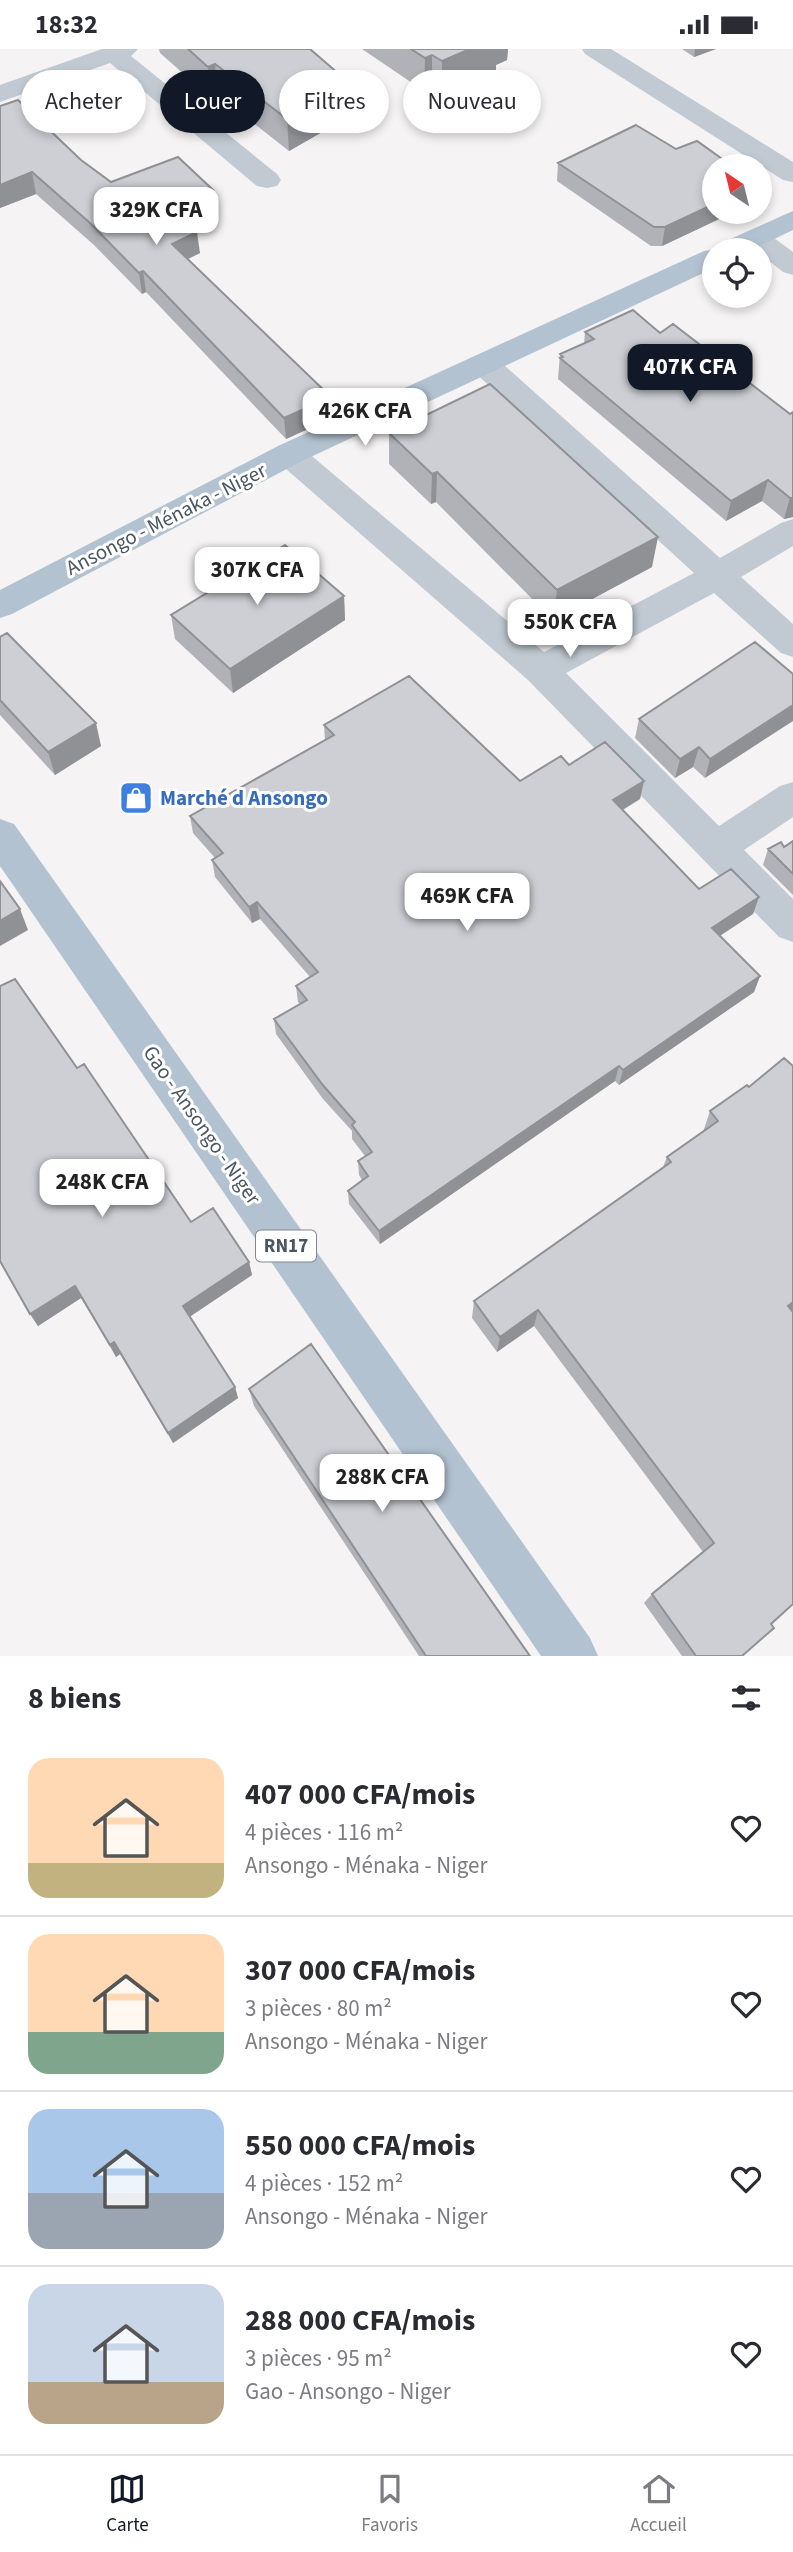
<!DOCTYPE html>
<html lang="fr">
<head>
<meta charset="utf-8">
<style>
  :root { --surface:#fff; --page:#f7f7f7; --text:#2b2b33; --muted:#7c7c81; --line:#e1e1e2; --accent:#111827 }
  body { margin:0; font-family:"Source Sans 3",sans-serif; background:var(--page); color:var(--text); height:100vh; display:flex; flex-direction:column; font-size:26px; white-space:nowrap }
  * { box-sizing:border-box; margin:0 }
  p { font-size:23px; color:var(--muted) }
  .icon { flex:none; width:38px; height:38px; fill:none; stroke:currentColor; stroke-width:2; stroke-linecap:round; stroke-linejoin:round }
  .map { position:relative; height:1607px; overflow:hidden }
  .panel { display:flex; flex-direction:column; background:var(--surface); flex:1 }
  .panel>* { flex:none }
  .guide { position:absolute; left:21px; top:21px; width:752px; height:63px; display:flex; gap:14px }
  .needle { width:46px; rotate:325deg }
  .buttons { position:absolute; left:702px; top:105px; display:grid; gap:14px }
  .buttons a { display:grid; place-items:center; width:70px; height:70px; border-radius:50%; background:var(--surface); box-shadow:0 4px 10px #0003; font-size:35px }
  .price { position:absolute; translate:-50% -60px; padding:0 16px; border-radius:14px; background:#fff; color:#222; font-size:23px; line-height:46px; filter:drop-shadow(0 2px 4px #0008) }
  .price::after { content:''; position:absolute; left:50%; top:42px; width:21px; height:16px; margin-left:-10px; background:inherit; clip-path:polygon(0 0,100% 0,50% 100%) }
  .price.current { background:var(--accent); color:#fff }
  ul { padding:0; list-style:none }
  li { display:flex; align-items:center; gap:21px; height:175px; padding:0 28px }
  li+li { border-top:2px solid var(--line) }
  li span { display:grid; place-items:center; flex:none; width:196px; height:140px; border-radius:21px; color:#555 }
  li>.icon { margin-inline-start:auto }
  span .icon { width:84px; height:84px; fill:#fffc; stroke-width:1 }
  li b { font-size:30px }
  h2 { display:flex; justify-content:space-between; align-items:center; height:84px; padding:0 28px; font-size:30px }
  .pill { padding:0 24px; border-radius:32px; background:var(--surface); box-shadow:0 4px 10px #0003; font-size:24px; line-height:63px }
  .pill.current { background:var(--accent); color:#fff }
  .status { display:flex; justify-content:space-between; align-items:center; height:49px; padding:0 35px; background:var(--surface); direction:ltr }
  .status svg { height:19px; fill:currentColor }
  .dock { display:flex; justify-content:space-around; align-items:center; height:98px; border-top:2px solid var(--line); background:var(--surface); font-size:19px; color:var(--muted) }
  .dock a { display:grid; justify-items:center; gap:4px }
  .dock .current { color:var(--accent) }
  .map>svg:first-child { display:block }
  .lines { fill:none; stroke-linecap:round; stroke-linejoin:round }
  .minor { fill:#c1cad2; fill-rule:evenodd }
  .major { fill:#b3c2d1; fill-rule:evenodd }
  .wall { fill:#b0b2b7 }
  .shaded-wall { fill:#909195 }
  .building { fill:#cdcfd5; stroke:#909195; stroke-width:2 }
  .labels { text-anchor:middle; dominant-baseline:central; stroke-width:6; stroke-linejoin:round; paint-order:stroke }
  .shield { fill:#fff; stroke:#808990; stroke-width:2 }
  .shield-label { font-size:19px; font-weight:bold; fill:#4a5661 }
  .street-label { font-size:21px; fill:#4a5661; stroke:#fff }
  .shop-label { font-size:21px; font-weight:bold; fill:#366cbe; stroke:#fff; text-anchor:start }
</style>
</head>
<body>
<div class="status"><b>18:32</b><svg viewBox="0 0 49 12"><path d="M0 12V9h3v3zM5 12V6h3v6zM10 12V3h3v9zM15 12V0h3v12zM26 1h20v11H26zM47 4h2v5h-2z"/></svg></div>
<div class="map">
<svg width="793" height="1607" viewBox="0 0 793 1607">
  <rect width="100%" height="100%" fill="#f5f3f3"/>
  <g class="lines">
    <!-- minor -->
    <path class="minor" d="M102 0H138L131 7 277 125 281 131 277 137 267 139 257 137 110 14 0 53V36Z
      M582 0H611L793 113V133L783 131 585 5Z
      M756 180 766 183 793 203V226L783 223 760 205V201C751 201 746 196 742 189L746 183Z
      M484 305 495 308 720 509 781 474 793 470V497L741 528 793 575V608L781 604 714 544 566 624 719 777 780 737 793 733V768L744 801 793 850V893L779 888 528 631 278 413 273 405 278 397 289 394 300 397 544 603 694 524 473 322 469 315 473 308Z"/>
    <!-- major -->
    <path class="major" d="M793 162V181L751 201H714V219L300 413 12 565 0 569V541L278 397 704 202 716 200 719 195Z
      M0 770 14 775 590 1589 598 1607H541L0 817Z"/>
  </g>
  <!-- wall -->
  <path class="wall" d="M159 0H310L348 63 331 71V78L289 102 218 46 211 49 160 4Z
    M362 0H508L507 11 496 16V21L442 46 432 39 424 42Z
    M682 0H716L694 8Z
    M0 57 81 111 111 133 213 141 215 162 186 174 200 204 188 210 332 369 286 390 146 243 142 245 94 196 36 145 0 159Z
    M676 100 714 163H734L662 197H651L557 132 558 114Z
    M585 283 660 284 790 365 793 468 784 470 762 452 726 472 558 330 560 305 584 295Z
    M389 384 652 518 553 571 436 453 431 455 389 415Z
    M344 547 345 571 233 644 175 590 171 566Z
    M0 588 101 697 55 726 0 666Z
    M755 593 705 729 693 718 675 729 635 689 639 670Z
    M324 676 520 732 569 716 644 732 640 750 623 761 699 840 759 848 753 865 720 887 760 927 754 943 619 1036 615 1032 380 1195 349 1155 348 1142 362 1131 359 1126 358 1112 365 1107 352 1090V1082L323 1050 276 985 274 970 300 955 298 953 296 937 310 928 260 870 252 874 215 828 212 811 215 809 193 784 190 767 325 691Z
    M793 792V846L763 816 768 800 784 798Z
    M0 937 77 1019 191 1173 249 1213 252 1226 190 1267 235 1338 238 1349 173 1394 120 1305 116 1308 81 1249 38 1277 0 1213Z
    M747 1036 792 1262 771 1575 742 1607H682L644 1554 652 1545 703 1503 534 1277 497 1303 472 1269 474 1252 663 1118 667 1108 703 1083 710 1062Z
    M249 1340 530 1607H419L254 1357Z"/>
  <!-- shaded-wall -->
  <path class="shaded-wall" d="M470 0H508L507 11 496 16V21L442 46V12Z
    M695 0H716L694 8Z
    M432 6V39L424 42 425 9Z
    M215 15 218 46 211 49 208 18Z
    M347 32 348 63 331 71V78L289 102 287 70 325 41Z
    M32 123 36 145 0 159V136Z
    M213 141 215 162 170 180 167 159Z
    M714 155V163H734L662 197 665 178Z
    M197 183 200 204 175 216 172 195Z
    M143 222 146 243 142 245 139 224Z
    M331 348 332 369 286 390 284 369Z
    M437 423 436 453 431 455 432 425Z
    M768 431 762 452 726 472 731 452Z
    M790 449H793V468L784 470Z
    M658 488 652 518 553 571 557 541Z
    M344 547 345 571 233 644 230 620Z
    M793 656V672L705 729 710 710Z
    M96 674 101 697 55 726 48 703Z
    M699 698 693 718 675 729 680 710Z
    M644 732 640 750 610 768 613 751Z
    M759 848 753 865 707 895 712 879Z
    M257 853 260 870 252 874 249 858Z
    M20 860 28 881 0 897V872Z
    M760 927 754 943 619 1036 623 1021Z
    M619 1017 615 1032 380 1195 379 1182Z
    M249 1213 252 1226 188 1269 183 1257Z
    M75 1237 81 1249 38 1277 30 1265Z
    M793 1253V1261L777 1273 788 1257Z
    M538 1261 534 1277 497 1303 500 1288Z
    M114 1293 120 1305 116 1308 110 1296Z
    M235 1338 238 1349 173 1394 168 1384Z"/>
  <!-- building -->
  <path class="building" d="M188 0H310L347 32 325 41 330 47 287 70 215 15 208 18Z
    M411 0H470L442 12 432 6 425 9Z
    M18 51 81 111 111 133 178 108 213 141 167 159 197 183 172 195 331 348 284 369 143 222 139 224 90 174 32 123 0 136V57Z
    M636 76 676 100 697 92 732 117H714V155L665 178H654L558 114Z
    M633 261 660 284 673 275 790 365 793 363V449H790L768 431 731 452 560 309 563 308 560 305 594 290 585 283Z
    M490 335 658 488 557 541 437 423 432 425 389 384Z
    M285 496 344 547 230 620 171 566Z
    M7 584 96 674 48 703 0 651V588Z
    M755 593 793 625V656L710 710 699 698 680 710 639 670Z
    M409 627 520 732 561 707 569 716 605 693 644 732 613 751 699 840 731 820 759 848 712 879 760 927 623 1021 619 1017 379 1182 348 1142 368 1127 358 1112 372 1103 352 1076 355 1073 322 1035 274 970 307 951 296 937 318 923 257 853 249 858 212 811 223 804 190 767 334 686 324 676Z
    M793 792V825L768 800 781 793 784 798Z
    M0 832 20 860 0 872Z
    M15 930 77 1019 84 1015 191 1173 213 1159 249 1213 183 1257 235 1338 168 1384 114 1293 110 1296 75 1237 30 1265 0 1212V937Z
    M784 1009 793 1017V1253L788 1257 793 1263V1555L771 1575 774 1579 742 1607H696L652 1545 714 1494 538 1261 500 1288 474 1252 671 1113 667 1108 718 1072 710 1062 747 1036 749 1038Z
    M311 1295 530 1607H426L249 1340Z"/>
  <!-- icons -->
  <defs>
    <symbol id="shop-square" viewBox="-11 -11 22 22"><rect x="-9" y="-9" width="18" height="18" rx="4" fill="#3f7fe0" stroke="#fff"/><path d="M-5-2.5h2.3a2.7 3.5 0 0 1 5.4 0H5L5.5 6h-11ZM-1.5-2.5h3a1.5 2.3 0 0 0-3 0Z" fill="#fff"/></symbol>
  </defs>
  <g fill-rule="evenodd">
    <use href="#shop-square" x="117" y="730" width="38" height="38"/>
  </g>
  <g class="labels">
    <!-- shield labels -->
    <rect class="shield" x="256" y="1181.5" width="60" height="31" rx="5"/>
    <g class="shield-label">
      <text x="286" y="1197">RN17</text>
    </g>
    <!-- street labels -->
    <g class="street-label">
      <text transform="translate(166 470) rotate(-27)">Ansongo - Ménaka - Niger</text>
      <text transform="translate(202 1076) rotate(55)">Gao - Ansongo - Niger</text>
    </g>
    <!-- shop labels -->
    <g class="shop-label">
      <text x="160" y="749">Marché d Ansongo</text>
    </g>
  </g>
</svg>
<div class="buttons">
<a><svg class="needle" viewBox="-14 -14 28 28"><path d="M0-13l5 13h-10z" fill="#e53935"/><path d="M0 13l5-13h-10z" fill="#7c7c81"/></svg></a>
<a><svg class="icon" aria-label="locate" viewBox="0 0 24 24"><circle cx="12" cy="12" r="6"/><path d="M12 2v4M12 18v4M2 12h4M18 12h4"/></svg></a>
</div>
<b class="price" style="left:156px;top:198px">329K CFA</b>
<b class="price current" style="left:690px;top:355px">407K CFA</b>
<b class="price" style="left:365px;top:399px">426K CFA</b>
<b class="price" style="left:257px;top:558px">307K CFA</b>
<b class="price" style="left:570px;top:610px">550K CFA</b>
<b class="price" style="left:467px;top:884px">469K CFA</b>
<b class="price" style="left:102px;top:1170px">248K CFA</b>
<b class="price" style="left:382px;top:1465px">288K CFA</b>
<div class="guide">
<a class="pill">Acheter</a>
<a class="pill current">Louer</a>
<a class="pill">Filtres</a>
<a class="pill">Nouveau</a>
</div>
</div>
<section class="panel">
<h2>8 biens<svg class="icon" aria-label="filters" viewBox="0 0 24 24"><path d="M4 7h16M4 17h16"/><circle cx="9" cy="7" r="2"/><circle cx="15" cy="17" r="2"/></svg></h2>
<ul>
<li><span style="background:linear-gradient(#ffd9b3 75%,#c2b280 0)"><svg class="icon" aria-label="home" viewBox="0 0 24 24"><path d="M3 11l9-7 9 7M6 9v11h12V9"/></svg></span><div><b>407 000 CFA/mois</b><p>4 pièces · 116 m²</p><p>Ansongo - Ménaka - Niger</p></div><svg class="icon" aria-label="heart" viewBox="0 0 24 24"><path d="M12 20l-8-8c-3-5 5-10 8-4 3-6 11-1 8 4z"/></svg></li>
<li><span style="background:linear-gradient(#ffd9b3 70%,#7fa58c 0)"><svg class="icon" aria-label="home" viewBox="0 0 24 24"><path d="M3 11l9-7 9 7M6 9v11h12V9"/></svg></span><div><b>307 000 CFA/mois</b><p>3 pièces · 80 m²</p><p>Ansongo - Ménaka - Niger</p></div><svg class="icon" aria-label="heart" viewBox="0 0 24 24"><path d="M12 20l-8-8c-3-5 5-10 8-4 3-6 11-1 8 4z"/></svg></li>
<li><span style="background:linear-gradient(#a9c7e8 60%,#9aa5b1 0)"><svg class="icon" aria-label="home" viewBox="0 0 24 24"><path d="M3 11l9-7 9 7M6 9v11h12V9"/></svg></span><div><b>550 000 CFA/mois</b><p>4 pièces · 152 m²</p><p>Ansongo - Ménaka - Niger</p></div><svg class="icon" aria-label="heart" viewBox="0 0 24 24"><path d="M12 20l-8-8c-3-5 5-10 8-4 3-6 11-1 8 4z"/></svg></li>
<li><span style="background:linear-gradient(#c9d6e8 70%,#b9a48a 0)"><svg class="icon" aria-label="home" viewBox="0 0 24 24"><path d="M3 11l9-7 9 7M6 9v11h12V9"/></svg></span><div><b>288 000 CFA/mois</b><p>3 pièces · 95 m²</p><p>Gao - Ansongo - Niger</p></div><svg class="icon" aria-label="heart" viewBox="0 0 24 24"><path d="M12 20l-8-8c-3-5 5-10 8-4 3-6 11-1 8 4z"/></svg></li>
</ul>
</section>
<nav class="dock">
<a class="current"><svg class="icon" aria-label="map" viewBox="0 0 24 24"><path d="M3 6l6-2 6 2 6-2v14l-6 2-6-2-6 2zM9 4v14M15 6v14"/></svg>Carte</a>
<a><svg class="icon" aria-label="saved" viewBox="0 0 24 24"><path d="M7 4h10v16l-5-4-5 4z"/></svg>Favoris</a>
<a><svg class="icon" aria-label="home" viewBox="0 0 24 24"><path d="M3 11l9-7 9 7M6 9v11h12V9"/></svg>Accueil</a>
</nav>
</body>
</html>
